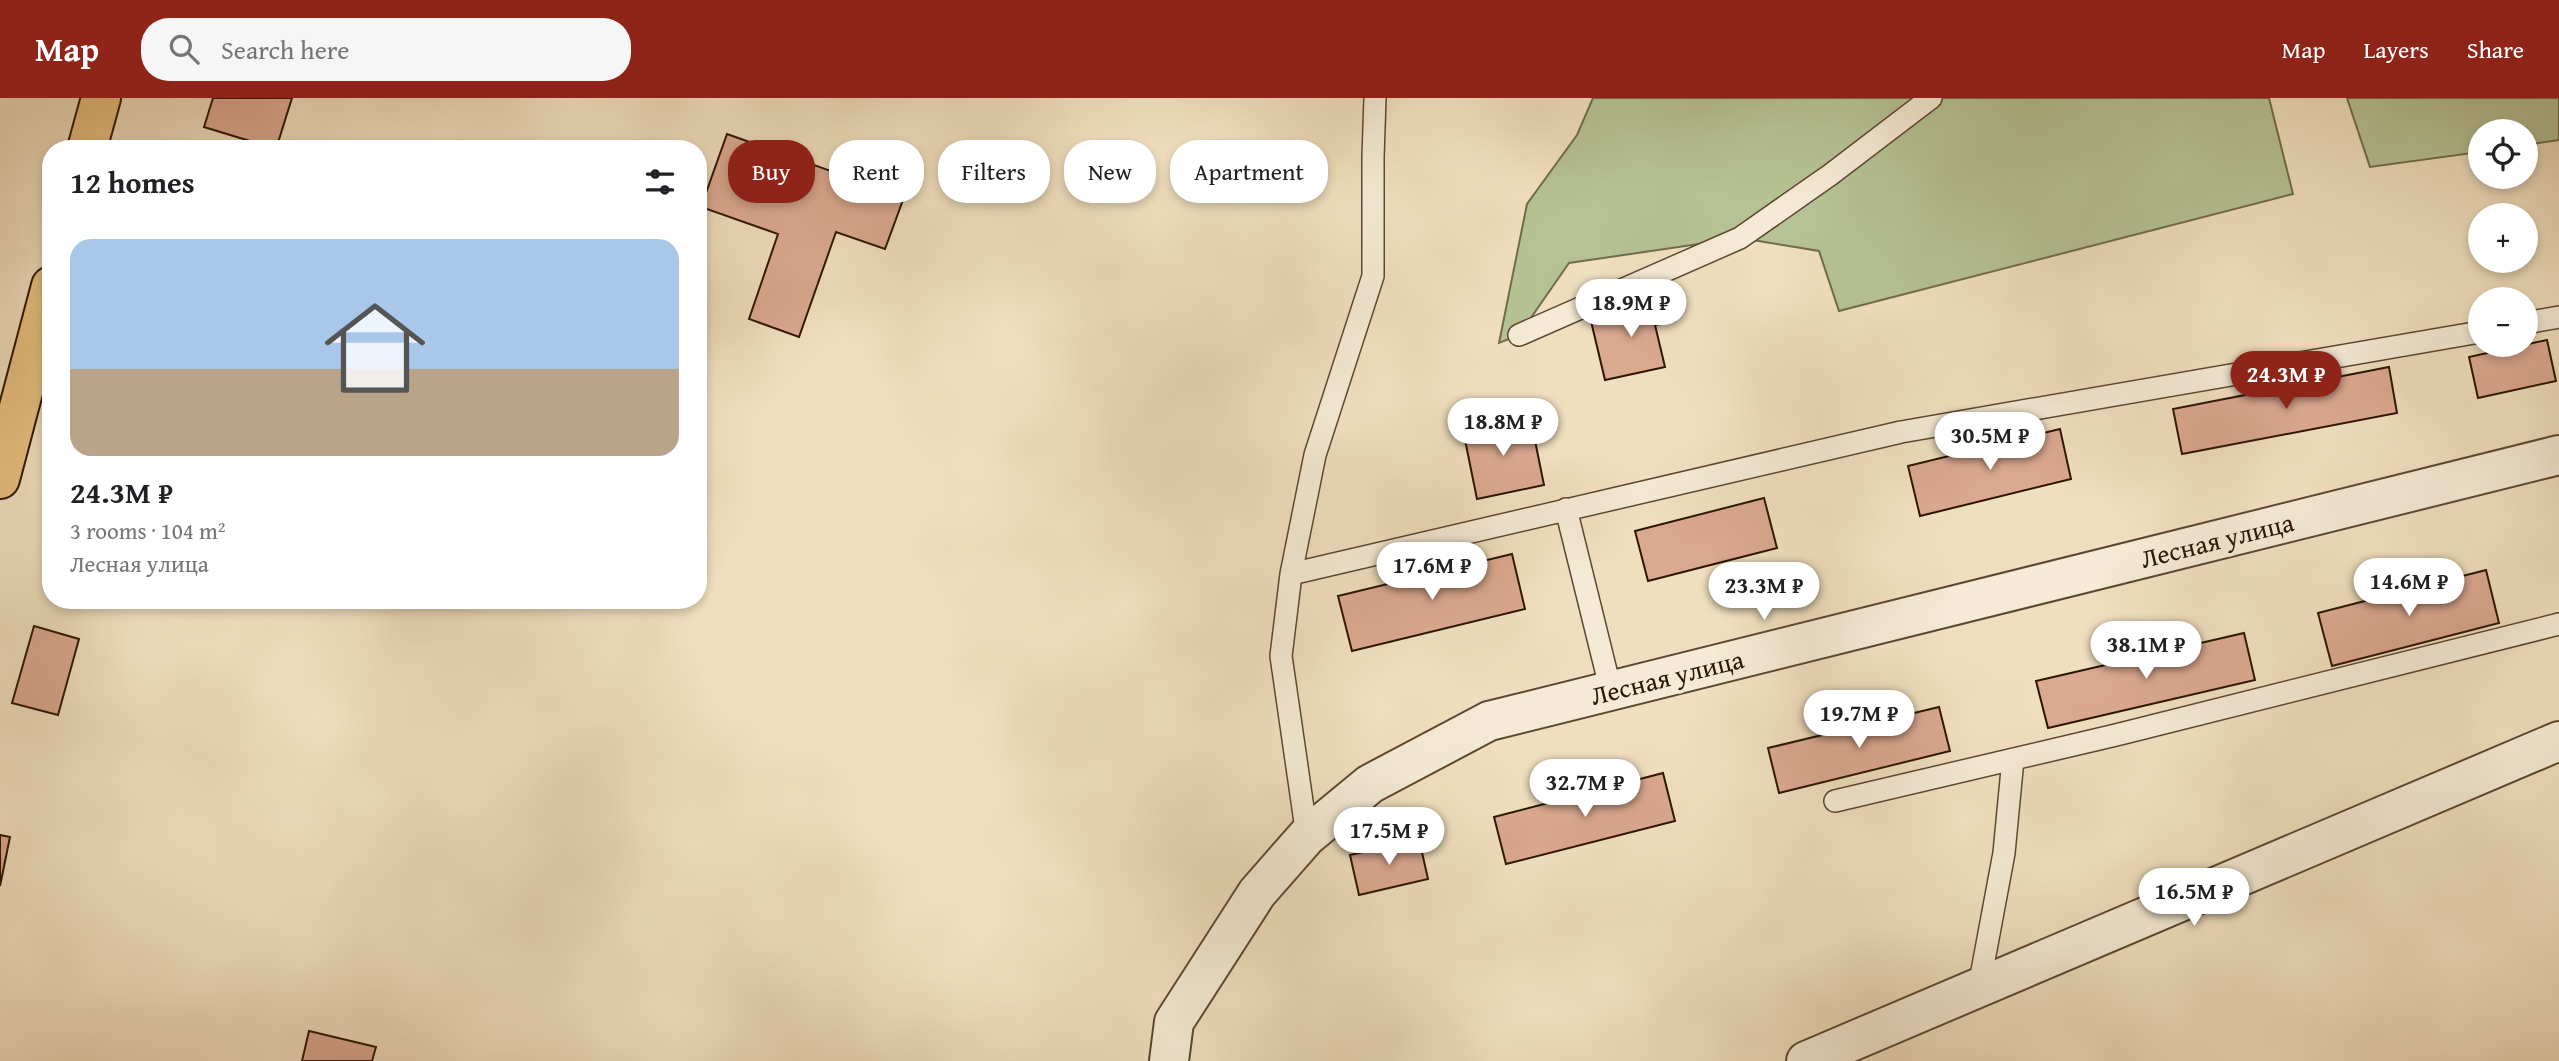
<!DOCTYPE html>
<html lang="en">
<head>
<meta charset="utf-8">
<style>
  :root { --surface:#fff; --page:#f6f6f6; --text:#202124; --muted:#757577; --accent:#8f2418 }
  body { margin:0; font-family:"Gentium Book Plus",serif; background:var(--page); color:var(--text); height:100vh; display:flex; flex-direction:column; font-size:26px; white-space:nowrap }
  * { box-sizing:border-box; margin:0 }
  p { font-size:23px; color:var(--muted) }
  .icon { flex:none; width:38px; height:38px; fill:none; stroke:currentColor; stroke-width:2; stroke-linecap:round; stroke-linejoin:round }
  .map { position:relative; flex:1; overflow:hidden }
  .sheet { position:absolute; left:42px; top:42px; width:665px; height:469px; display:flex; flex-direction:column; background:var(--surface); border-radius:28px; box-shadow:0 4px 10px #0003 }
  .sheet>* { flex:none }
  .hud { position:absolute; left:728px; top:42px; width:665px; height:63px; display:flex; gap:14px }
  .fabs { position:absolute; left:2468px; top:21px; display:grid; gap:14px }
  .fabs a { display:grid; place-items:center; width:70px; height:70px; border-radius:50%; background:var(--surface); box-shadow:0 4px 10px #0003; font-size:35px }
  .price { position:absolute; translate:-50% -60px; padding:0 16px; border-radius:24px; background:#fff; color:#222; font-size:23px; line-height:46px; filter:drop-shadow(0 2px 4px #0008) }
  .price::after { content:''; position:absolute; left:50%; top:42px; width:21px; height:16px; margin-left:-10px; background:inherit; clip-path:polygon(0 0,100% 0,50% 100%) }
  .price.on { background:var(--accent); color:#fff }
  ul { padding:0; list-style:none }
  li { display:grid; align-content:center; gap:14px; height:371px; padding:0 28px }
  li span { display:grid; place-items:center; height:217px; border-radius:21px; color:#555 }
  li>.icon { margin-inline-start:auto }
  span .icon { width:126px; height:126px; fill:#fffc; stroke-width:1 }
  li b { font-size:30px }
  h2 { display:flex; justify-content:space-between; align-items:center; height:84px; padding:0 28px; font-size:30px }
  .chip { padding:0 24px; border-radius:28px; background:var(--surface); box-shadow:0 4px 10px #0003; font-size:24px; line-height:63px }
  .chip.on { background:var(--accent); color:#fff }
  header { display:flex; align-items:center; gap:42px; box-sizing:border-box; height:98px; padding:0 35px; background:var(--accent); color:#fff }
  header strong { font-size:33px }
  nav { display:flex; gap:38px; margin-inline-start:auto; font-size:24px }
  .search { width:490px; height:63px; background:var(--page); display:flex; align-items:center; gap:18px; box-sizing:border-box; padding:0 24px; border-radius:28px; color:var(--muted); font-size:26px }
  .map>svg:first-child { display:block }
  .green { fill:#b6c295; stroke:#716c4c; stroke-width:2 }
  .building { fill:#dba890; stroke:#2c1604; stroke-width:2 }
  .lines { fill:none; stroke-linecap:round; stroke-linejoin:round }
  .service-casing { stroke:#5d4833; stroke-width:24 }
  .minor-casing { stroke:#5d4833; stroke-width:42 }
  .trunk-casing { stroke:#2c1604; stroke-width:42 }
  .service { stroke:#f5ead5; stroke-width:21 }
  .minor { stroke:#f5ead5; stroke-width:38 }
  .trunk { stroke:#e8c080; stroke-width:38 }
  .labels { text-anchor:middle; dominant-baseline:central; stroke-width:7; stroke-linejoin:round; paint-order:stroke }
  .street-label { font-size:26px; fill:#2c1604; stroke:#f5ead5 }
</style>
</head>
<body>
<header>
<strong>Map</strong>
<div class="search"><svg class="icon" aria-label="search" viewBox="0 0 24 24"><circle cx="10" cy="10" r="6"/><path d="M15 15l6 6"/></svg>Search here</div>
<nav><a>Map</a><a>Layers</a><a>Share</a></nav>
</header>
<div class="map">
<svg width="2559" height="963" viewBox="0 0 2559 963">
  <rect width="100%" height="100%" fill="#f0dfbf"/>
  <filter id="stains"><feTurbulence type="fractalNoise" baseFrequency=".00286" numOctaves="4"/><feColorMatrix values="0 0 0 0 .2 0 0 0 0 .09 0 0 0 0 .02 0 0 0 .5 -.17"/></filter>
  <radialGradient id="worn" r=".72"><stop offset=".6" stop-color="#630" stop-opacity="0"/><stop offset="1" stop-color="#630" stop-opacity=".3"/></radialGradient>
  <!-- green -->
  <path class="green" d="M1593 0H2269L2293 96 1839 213 1819 153 1740 140 1569 165 1519 237 1499 245 1527 106 1577 37Z
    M2347 0H2559V42L2525 47V33H2480V54L2370 69Z"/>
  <!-- building -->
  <path class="building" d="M213 0H292L276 51 204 29Z
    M727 36 904 99 885 151 836 134 799 239 749 221 778 136 701 109Z
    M457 43 495 51H456Z
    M1671 201 1675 223 1655 227 1665 269 1605 282 1590 219Z
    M2547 242 2556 283 2478 300 2469 259Z
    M2389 269 2397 315 2182 356 2173 311Z
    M1530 318 1544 387 1477 401 1463 332Z
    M2060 331 2071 381 1920 418 1908 368Z
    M1764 400 1777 450 1648 483 1635 433Z
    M1512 456 1525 511 1352 553 1338 498Z
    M2486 472 2499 525 2332 568 2318 515Z
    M34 528 79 541 58 617 12 605Z
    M2244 535 2255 582 2048 630 2036 583Z
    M1939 609 1950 653 1779 695 1768 650Z
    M1663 675 1675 723 1506 766 1494 719Z
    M0 737 10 739 0 788Z
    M1419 741 1428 781 1359 797 1350 757Z
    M309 933 376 949 372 963H302Z"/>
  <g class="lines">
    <defs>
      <path id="service" d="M2525 225 2559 219
        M1519 237 1740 140 1830 77 1931 0
        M1566 411 1611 593
        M1291 476 1315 357 1373 178V59L1375 0
        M1835 703 2116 637 2559 526
        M1307 738 1281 558 1291 476 1901 334 2480 234
        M1979 889 2004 755 2013 661"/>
      <path id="minor" d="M1169 963 1174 924 1257 795 1307 738 1370 686 1489 623 2559 357
        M1806 963 2559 643"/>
      <path id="trunk" d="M87 51 101 0
        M0 381 51 188"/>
    </defs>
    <!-- service casing -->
    <use href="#service" class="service-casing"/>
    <!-- minor casing -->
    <use href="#minor" class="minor-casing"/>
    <!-- trunk casing -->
    <use href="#trunk" class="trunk-casing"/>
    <!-- service -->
    <use href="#service" class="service"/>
    <!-- minor -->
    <use href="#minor" class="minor"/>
    <!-- trunk -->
    <use href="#trunk" class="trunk"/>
  </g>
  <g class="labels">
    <!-- street labels -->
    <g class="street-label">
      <text transform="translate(2217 442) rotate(-14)">Лесная улица</text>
      <text transform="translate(1667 579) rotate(-14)">Лесная улица</text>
    </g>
  </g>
  <rect width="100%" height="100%" filter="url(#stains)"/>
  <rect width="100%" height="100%" fill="url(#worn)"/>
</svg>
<div class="fabs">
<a><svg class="icon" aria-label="locate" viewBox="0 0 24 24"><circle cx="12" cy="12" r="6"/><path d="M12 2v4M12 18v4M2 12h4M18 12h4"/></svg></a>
<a>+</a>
<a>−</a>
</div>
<b class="price" style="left:1631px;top:241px">18.9M ₽</b>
<b class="price on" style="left:2286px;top:313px">24.3M ₽</b>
<b class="price" style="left:1503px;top:360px">18.8M ₽</b>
<b class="price" style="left:1990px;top:374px">30.5M ₽</b>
<b class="price" style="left:1432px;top:504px">17.6M ₽</b>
<b class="price" style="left:2409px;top:520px">14.6M ₽</b>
<b class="price" style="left:1764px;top:524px">23.3M ₽</b>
<b class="price" style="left:2146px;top:583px">38.1M ₽</b>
<b class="price" style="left:1859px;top:652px">19.7M ₽</b>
<b class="price" style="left:1585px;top:721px">32.7M ₽</b>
<b class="price" style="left:1389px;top:769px">17.5M ₽</b>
<b class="price" style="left:2194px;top:830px">16.5M ₽</b>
<div class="hud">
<a class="chip on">Buy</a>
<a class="chip">Rent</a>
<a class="chip">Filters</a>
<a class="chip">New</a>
<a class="chip">Apartment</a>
</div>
<section class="sheet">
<h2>12 homes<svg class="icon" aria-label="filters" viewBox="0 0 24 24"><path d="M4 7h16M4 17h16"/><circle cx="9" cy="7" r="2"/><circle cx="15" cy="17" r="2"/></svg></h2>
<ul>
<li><span style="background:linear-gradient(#a9c7e8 60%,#b9a48a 0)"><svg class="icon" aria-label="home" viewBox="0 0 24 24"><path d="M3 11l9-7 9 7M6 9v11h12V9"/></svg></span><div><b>24.3M ₽</b><p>3 rooms · 104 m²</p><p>Лесная улица</p></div></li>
</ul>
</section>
</div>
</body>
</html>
